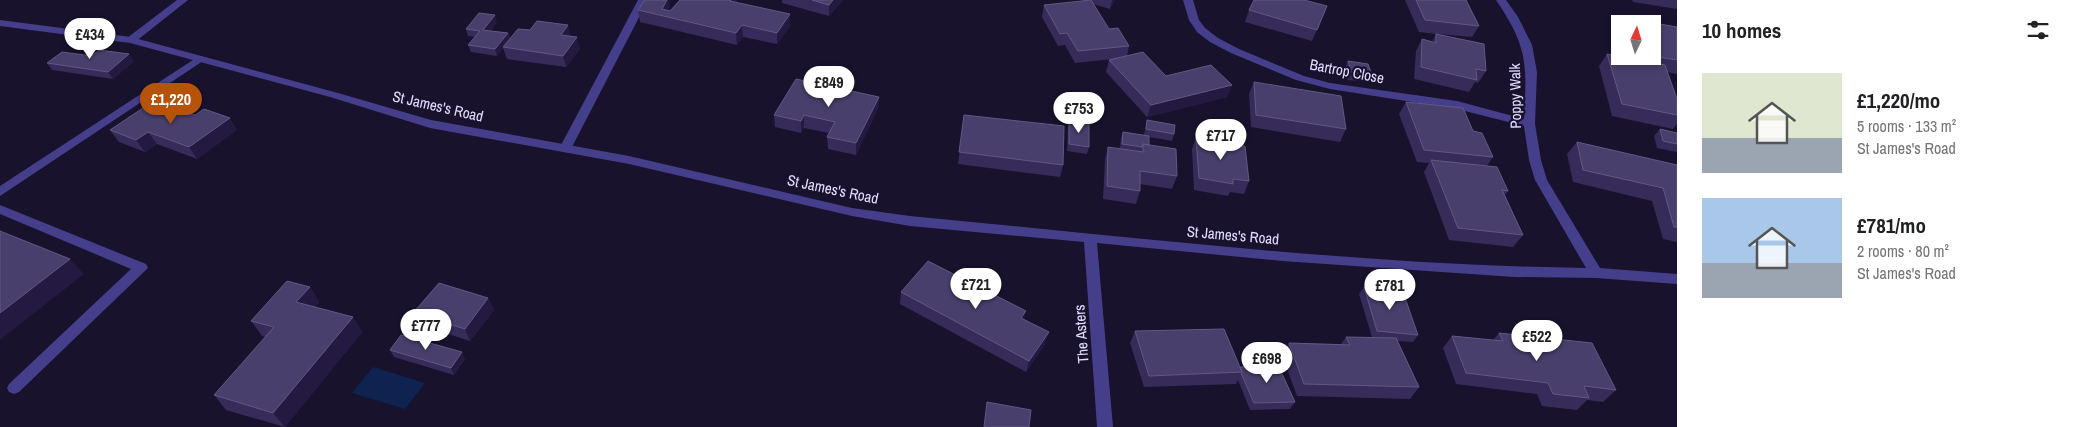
<!DOCTYPE html>
<html lang="en">
<head>
<meta charset="utf-8">
<style>
  :root { --surface:#fff; --page:#f6f6f6; --text:#202124; --muted:#757577; --accent:#b45309 }
  body { margin:0; font-family:"Archivo Narrow",sans-serif; background:var(--page); color:var(--text); height:100vh; display:flex; flex-direction:column; font-size:19px; white-space:nowrap }
  * { box-sizing:border-box; margin:0 }
  p { font-size:16px; color:var(--muted) }
  .icon { flex:none; width:28px; height:28px; fill:none; stroke:currentColor; stroke-width:2; stroke-linecap:round; stroke-linejoin:round }
  .map { position:relative; flex:1; overflow:hidden }
  .sheet { display:flex; flex-direction:column; background:var(--surface); width:400px }
  .sheet>* { flex:none }
  .needle { width:32px; rotate:4deg }
  .controls { position:absolute; left:1611px; top:15px; display:grid; gap:10px }
  .controls a { display:grid; place-items:center; width:50px; height:50px; border-radius:0px; background:var(--surface); box-shadow:0 2px 8px #0003; font-size:25px }
  .price { position:absolute; translate:-50% -42px; padding:0 11px; border-radius:18px; background:#fff; color:#222; font-size:16px; line-height:32px; filter:drop-shadow(0 1px 2px #0008) }
  .price::after { content:''; position:absolute; left:50%; top:30px; width:15px; height:11px; margin-left:-8px; background:inherit; clip-path:polygon(0 0,100% 0,50% 100%) }
  .price.active { background:var(--accent); color:#fff }
  ul { padding:0; list-style:none }
  li { display:flex; align-items:center; gap:15px; height:125px; padding:0 25px }
  li span { display:grid; place-items:center; flex:none; width:140px; height:100px; border-radius:0px; color:#555 }
  li>.icon { margin-inline-start:auto }
  span .icon { width:60px; height:60px; fill:#fffc; stroke-width:1 }
  li b { font-size:21px }
  h2 { display:flex; justify-content:space-between; align-items:center; height:60px; padding:0 25px; font-size:21px }
  main { display:flex; flex:1; min-height:0 }
  .map>svg:first-child { display:block }
  .water { fill:#0e2350 }
  .lines { fill:none; stroke-linecap:round; stroke-linejoin:round }
  .service { fill:#453e8b; fill-rule:evenodd }
  .minor { fill:#453e8b; fill-rule:evenodd }
  .wall { fill:#372b5a }
  .shaded-wall { fill:#231941 }
  .building { fill:#493f6c; stroke:#625883 }
  .labels { text-anchor:middle; dominant-baseline:central; stroke-width:4.5; stroke-linejoin:round; paint-order:stroke }
  .street-label { font-size:15px; fill:#e3deff; stroke:#18122d }
</style>
</head>
<body>
<main>
<div class="map">
<svg width="1677" height="427" viewBox="0 0 1677 427">
  <rect width="100%" height="100%" fill="#18122d"/>
  <!-- water -->
  <path class="water" d="M373 367 425 383 405 409 352 393Z"/>
  <g class="lines">
    <!-- service -->
    <path class="service" d="M177 0H188L135 42H127L126 40 127 38Z
      M638 0H648L572 147 566 151 562 150 560 147Z
      M199 56 203 57 204 59 203 61 0 196V186Z
      M0 205 146 264 148 268 19 392 14 394 9 392 7 388 9 384 131 269 0 214Z"/>
    <!-- minor -->
    <path class="minor" d="M1183 0H1193L1199 20 1205 28 1218 38 1239 49 1304 76 1330 83 1457 101 1524 119C1527 64 1528 47 1496 0H1506L1518 17 1532 45 1537 72 1535 124 1541 160 1547 180 1600 268 1677 274V284L1596 278 1514 277 1282 261 1097 243 1113 427H1097L1084 242 910 226 852 216 629 164 430 128 330 97 130 43 0 26V20L131 37 338 93 431 120 629 156 852 208 910 216C1135 237 1360 265 1586 268L1535 180 1529 160 1524 126 1457 109 1330 89 1296 80 1231 53 1210 42 1197 32 1189 20Z"/>
  </g>
  <!-- wall -->
  <path class="wall" d="M680 0H737V3L790 26 777 44 743 37 737 45 640 22 638 10 670 9 669 11H670Z
    M782 0H843L829 16 782 3Z
    M1080 0H1115L1110 9 1093 4 1109 29 1129 46 1127 56 1166 76 1232 85 1227 97 1147 117 1106 72 1109 60 1112 59 1075 63 1065 45 1058 46 1042 17 1044 5 1084 1Z
    M1405 0H1466L1479 26 1472 37 1438 34 1486 71 1478 83 1475 82 1469 92 1414 79 1416 51 1422 39 1432 42 1436 34 1419 32Z
    M1632 0H1677V9L1633 2Z
    M1327 6 1312 41 1245 22 1249 10Z
    M1620 17 1677 27V74L1667 72 1677 99V124L1673 129 1612 116 1599 66 1607 54 1621 56H1652V24H1620V54L1612 28Z
    M497 22 490 31 508 33 510 39 571 36 580 49 566 67 507 59 503 48 497 56 471 52 468 45 475 37 468 36 466 29Z
    M134 61 113 79 52 70 47 63Z
    M1348 61 1372 75 1368 82 1348 80 1345 68Z
    M1254 82 1346 129 1340 142 1251 127 1249 94Z
    M879 97 878 109 856 155 828 149 827 137 829 133 804 128 801 133 775 127 774 115Z
    M1406 102 1473 131 1493 157 1487 166 1508 191 1505 195 1523 235 1513 247 1449 240 1424 172 1429 163 1417 162 1399 114Z
    M159 113 237 130 197 159 157 144 145 152 119 142 110 130Z
    M964 115 1063 165 1060 177 958 164Z
    M1147 120 1174 134 1172 141 1149 137V145L1177 176 1172 189 1140 184V191L1136 204 1103 199 1105 159 1108 147 1120 149 1121 138 1123 132 1144 135Z
    M1069 122 1089 147 1087 154 1067 151 1068 129Z
    M1660 129 1677 133V152L1657 148 1654 136Z
    M1196 137 1229 144 1249 181 1244 194 1230 192 1228 196 1194 190 1192 149Z
    M1577 142 1677 165V242L1663 239 1652 201 1573 182 1567 154Z
    M310 287 319 302 315 307 353 317 362 332 285 427 226 410 214 395 266 337 262 336 251 321Z
    M1364 287 1418 335 1413 342 1397 341 1419 387 1410 399 1297 396 1282 355 1289 343 1341 344 1346 337H1372L1359 294Z
    M901 292 1024 320 1045 344 1026 372 900 304Z
    M488 298 494 310 470 341 420 325 413 313Z
    M1135 331 1240 367 1295 402 1290 409 1250 410 1238 380 1236 384 1144 387 1130 343Z
    M1499 333 1616 390 1603 402 1587 400 1577 410 1542 406 1537 394 1456 384 1443 348 1452 336 1493 340Z
    M390 350 465 359 454 375 394 357Z"/>
  <!-- shaded-wall -->
  <path class="shaded-wall" d="M667 0H669L670 9 666 17 662 9Z
    M731 0H737L738 5 730 1Z
    M833 0H843L829 16V5Z
    M1112 0H1115L1110 9Z
    M790 14V26L777 44V33Z
    M495 15 497 22 485 36 483 30Z
    M568 25 571 37 561 35Z
    M742 25 743 37 737 45 736 33Z
    M508 33 510 40 503 47V48L497 56 495 49Z
    M577 37 580 49 566 67 563 56Z
    M129 54 134 61 113 79 108 72Z
    M1232 85 1227 97 1147 117 1151 105Z
    M879 97 878 109 856 155V143Z
    M804 115V128L801 133V121Z
    M230 118 237 130 197 159 189 147Z
    M148 132 157 144 145 152 136 140Z
    M70 259 84 274 0 340V313Z
    M310 287 319 302 306 317 296 302Z
    M488 298 494 310 470 341 465 329Z
    M1026 311 1023 323 1021 318Z
    M353 317 362 332 285 427 273 413Z
    M1049 332 1045 344 1026 372 1029 361Z
    M462 352 465 359 454 375 451 368Z"/>
  <!-- building -->
  <path class="building" d="M645 0H667L662 9 670 11 680 0H731L730 1 790 14 777 33 742 25 736 33 638 10Z
    M812 0H833L829 5Z
    M1091 0 1109 29 1118 28 1129 46 1078 51 1067 33 1060 34 1044 5Z
    M1254 0H1304L1327 6 1317 30 1249 10Z
    M1416 0H1466L1479 26 1425 20Z
    M479 13 495 15 483 30 508 33 495 49 468 45 480 31 466 29Z
    M1620 17 1677 27V60L1652 56V24H1623Z
    M537 21 568 25 561 35 577 37 563 56 503 47 518 29 530 30Z
    M1436 34 1484 44 1486 71 1476 69 1477 80 1421 67 1422 39 1436 43Z
    M99 50 129 54 108 72 47 63 62 52 92 56Z
    M1143 52 1166 76 1211 65 1232 85 1151 105 1109 60Z
    M1607 54 1665 65 1677 99V115L1622 104Z
    M1348 61 1368 64 1372 75 1352 73Z
    M796 79 879 97 856 143 827 137 835 122 804 115 801 121 774 115Z
    M1254 82 1341 96 1346 129 1256 115Z
    M1406 102 1463 108 1473 131 1482 133 1493 157 1424 150Z
    M170 106 195 115 204 109 230 118 189 147 148 132 136 140 110 130 143 108 159 113Z
    M964 115 1064 126 1063 165 959 152Z
    M1147 120 1175 125 1174 134 1146 129Z
    M1069 122 1089 124V147L1069 144Z
    M1660 129 1677 133V144L1663 141Z
    M1123 132 1149 136V145L1143 144 1142 147 1122 144Z
    M1196 137 1229 141V144L1245 146 1249 181 1233 179V184L1199 178Z
    M1577 142 1677 165V227H1674L1663 188 1583 170Z
    M1143 144 1176 149 1177 176 1140 171V191L1107 186 1108 147 1143 152Z
    M1431 160 1497 167 1508 191 1502 190 1523 235 1458 228Z
    M0 231 70 259 0 313Z
    M928 261 1026 311 1021 318 1049 332 1029 361 901 292Z
    M287 281 310 287 296 302 353 317 273 413 214 395 274 327 251 321Z
    M439 283 488 298 465 329 413 313Z
    M1364 287 1403 292 1418 335 1377 331Z
    M1224 329 1242 372 1149 376 1135 331Z
    M1499 333 1592 343 1616 390 1584 386 1589 398 1553 394 1548 383 1466 373 1452 336 1503 341Z
    M401 335 462 352 451 368 390 350Z
    M1346 337 1396 338 1419 387 1304 384 1289 343 1350 345Z
    M1278 365 1295 402 1254 403 1241 373 1242 372 1240 367Z
    M987 402 1031 410 1029 427H984Z"/>
  <g class="labels">
    <!-- street labels -->
    <g class="street-label">
      <text transform="translate(1347 71) rotate(11)">Bartrop Close</text>
      <text transform="translate(1515 96) rotate(-91)">Poppy Walk</text>
      <text transform="translate(438 106) rotate(13)">St James's Road</text>
      <text transform="translate(833 189) rotate(12)">St James's Road</text>
      <text transform="translate(1233 235) rotate(5)">St James's Road</text>
      <text transform="translate(1081 334) rotate(-94)">The Asters</text>
    </g>
  </g>
</svg>
<div class="controls">
<a><svg class="needle" viewBox="-14 -14 28 28"><path d="M0-13l5 13h-10z" fill="#e53935"/><path d="M0 13l5-13h-10z" fill="#757577"/></svg></a>
</div>
<b class="price" style="left:90px;top:60px">£434</b>
<b class="price" style="left:829px;top:108px">£849</b>
<b class="price active" style="left:171px;top:125px">£1,220</b>
<b class="price" style="left:1079px;top:134px">£753</b>
<b class="price" style="left:1221px;top:161px">£717</b>
<b class="price" style="left:976px;top:310px">£721</b>
<b class="price" style="left:1390px;top:311px">£781</b>
<b class="price" style="left:426px;top:351px">£777</b>
<b class="price" style="left:1537px;top:362px">£522</b>
<b class="price" style="left:1267px;top:384px">£698</b>
</div>
<section class="sheet">
<h2>10 homes<svg class="icon" aria-label="filters" viewBox="0 0 24 24"><path d="M4 7h16M4 17h16"/><circle cx="9" cy="7" r="2"/><circle cx="15" cy="17" r="2"/></svg></h2>
<ul>
<li><span style="background:linear-gradient(#dfe7d0 65%,#9aa5b1 0)"><svg class="icon" aria-label="home" viewBox="0 0 24 24"><path d="M3 11l9-7 9 7M6 9v11h12V9"/></svg></span><div><b>£1,220/mo</b><p>5 rooms · 133 m²</p><p>St James's Road</p></div></li>
<li><span style="background:linear-gradient(#a9c7e8 65%,#9aa5b1 0)"><svg class="icon" aria-label="home" viewBox="0 0 24 24"><path d="M3 11l9-7 9 7M6 9v11h12V9"/></svg></span><div><b>£781/mo</b><p>2 rooms · 80 m²</p><p>St James's Road</p></div></li>
</ul>
</section>
</main>
</body>
</html>
